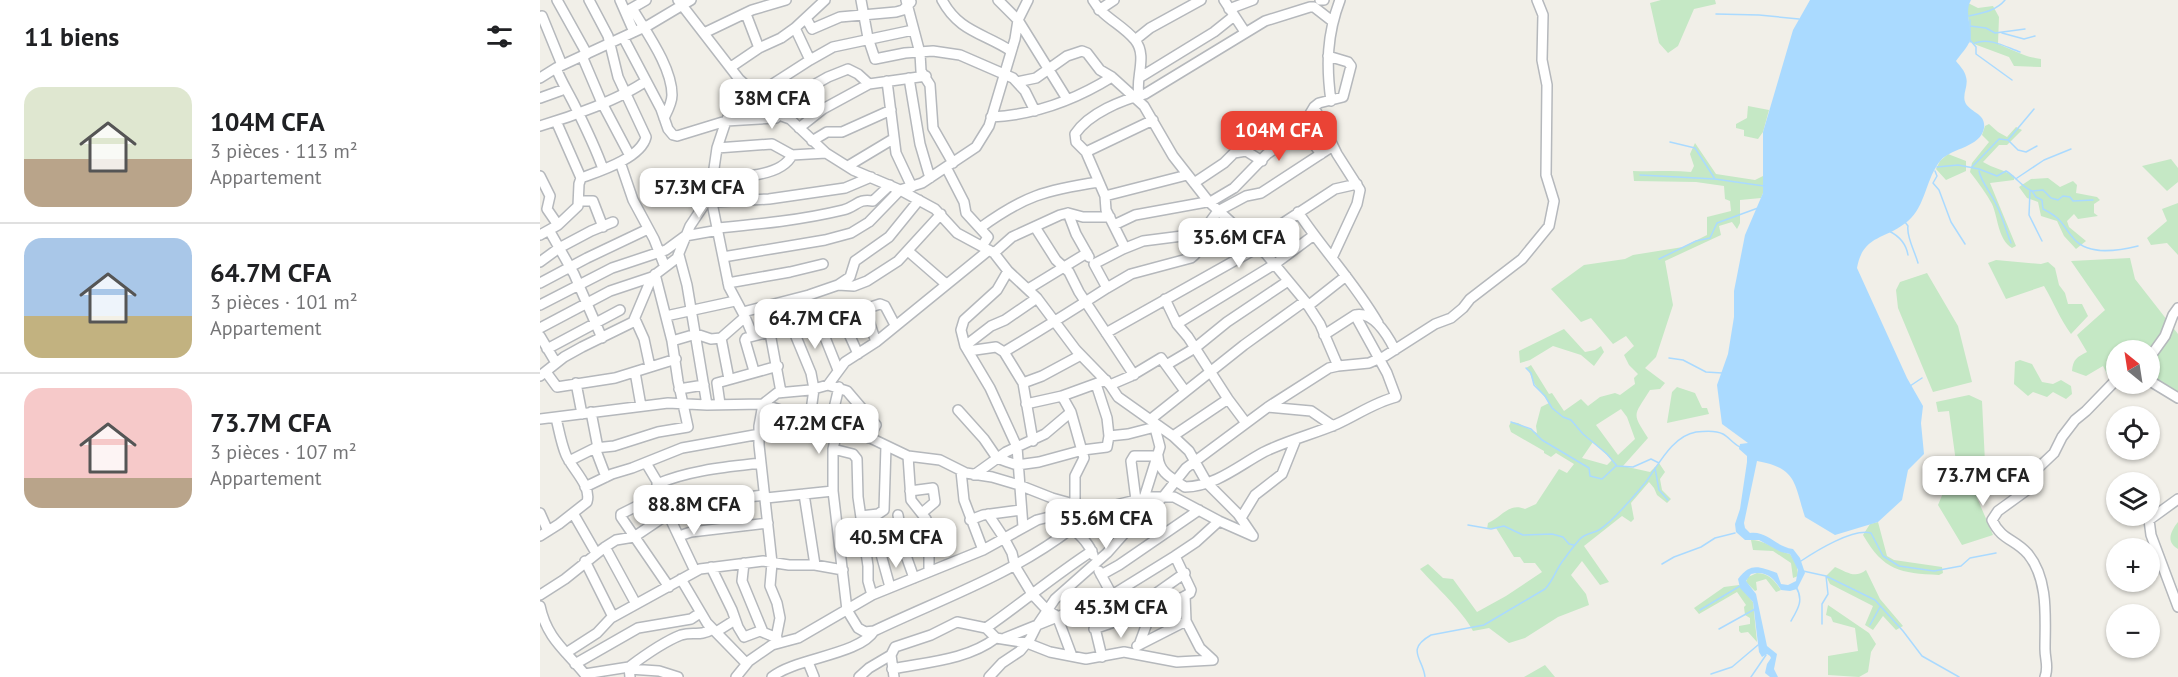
<!DOCTYPE html>
<html lang="fr">
<head>
<meta charset="utf-8">
<style>
  :root { --surface:#fff; --page:#f2f2f2; --text:#202124; --muted:#757577; --line:#e0e0e0; --accent:#ea4335 }
  body { margin:0; font-family:"PT Sans",sans-serif; background:var(--page); color:var(--text); height:100vh; display:flex; flex-direction:column; font-size:22px; white-space:nowrap }
  * { box-sizing:border-box; margin:0 }
  p { font-size:20px; color:var(--muted) }
  .icon { flex:none; width:33px; height:33px; fill:none; stroke:currentColor; stroke-width:2; stroke-linecap:round; stroke-linejoin:round }
  .map { position:relative; flex:1; overflow:hidden }
  .sheet { display:flex; flex-direction:column; background:var(--surface); width:540px }
  .sheet>* { flex:none }
  .needle { width:39px; rotate:330deg }
  .buttons { position:absolute; left:1566px; top:340px; display:grid; gap:12px }
  .buttons a { display:grid; place-items:center; width:54px; height:54px; border-radius:50%; background:var(--surface); box-shadow:0 2px 4px #0004; font-size:30px }
  .price { position:absolute; translate:-50% -51px; padding:0 14px; border-radius:12px; background:#fff; color:#222; font-size:20px; line-height:39px; filter:drop-shadow(0 2px 3px #0008) }
  .price::after { content:''; position:absolute; left:50%; top:36px; width:18px; height:14px; margin-left:-9px; background:inherit; clip-path:polygon(0 0,100% 0,50% 100%) }
  .price.selected { background:var(--accent); color:#fff }
  ul { padding:0; list-style:none }
  li { display:flex; align-items:center; gap:18px; height:150px; padding:0 24px }
  li+li { border-top:2px solid var(--line) }
  li span { display:grid; place-items:center; flex:none; width:168px; height:120px; border-radius:18px; color:#555 }
  li>.icon { margin-inline-start:auto }
  span .icon { width:72px; height:72px; fill:#fffc; stroke-width:1 }
  li b { font-size:26px }
  h2 { display:flex; justify-content:space-between; align-items:center; height:72px; padding:0 24px; font-size:26px }
  main { display:flex; flex:1; min-height:0 }
  .map>svg:first-child { display:block }
  .green { fill:#c5e8c5; fill-rule:evenodd }
  .water { fill:#aadaff }
  .lines { fill:none; stroke-linecap:round; stroke-linejoin:round }
  .stream { stroke:#aadaff; stroke-width:1.5 }
  .minor-casing { stroke:#b5b8bc; stroke-width:12 }
  .minor { stroke:#fff; stroke-width:9 }
</style>
</head>
<body>
<main>
<section class="sheet">
<h2>11 biens<svg class="icon" aria-label="filters" viewBox="0 0 24 24"><path d="M4 7h16M4 17h16"/><circle cx="9" cy="7" r="2"/><circle cx="15" cy="17" r="2"/></svg></h2>
<ul>
<li><span style="background:linear-gradient(#dfe7d0 60%,#b9a48a 0)"><svg class="icon" aria-label="home" viewBox="0 0 24 24"><path d="M3 11l9-7 9 7M6 9v11h12V9"/></svg></span><div><b>104M CFA</b><p>3 pièces · 113 m²</p><p>Appartement</p></div></li>
<li><span style="background:linear-gradient(#a9c7e8 65%,#c2b280 0)"><svg class="icon" aria-label="home" viewBox="0 0 24 24"><path d="M3 11l9-7 9 7M6 9v11h12V9"/></svg></span><div><b>64.7M CFA</b><p>3 pièces · 101 m²</p><p>Appartement</p></div></li>
<li><span style="background:linear-gradient(#f6c9c9 75%,#b9a48a 0)"><svg class="icon" aria-label="home" viewBox="0 0 24 24"><path d="M3 11l9-7 9 7M6 9v11h12V9"/></svg></span><div><b>73.7M CFA</b><p>3 pièces · 107 m²</p><p>Appartement</p></div></li>
</ul>
</section>
<div class="map">
<svg width="1638" height="677" viewBox="0 0 1638 677">
  <rect width="100%" height="100%" fill="#f1efe8"/>
  <!-- green -->
  <path class="green" d="M1121 0H1175L1176 4 1154 9 1138 46 1128 53 1119 43 1110 3Z
    M1428 3 1438 8 1453 6 1459 17 1458 44C1474 50 1484 57 1501 59V67L1474 66 1469 57 1434 44 1430 40C1431 27 1426 15 1428 3Z
    M1208 106 1229 110 1223 132 1218 139 1204 136V130L1196 128V124L1207 118Z
    M1449 124 1458 132 1467 137 1476 127 1482 130 1467 145H1459L1443 162C1453 168 1464 170 1474 176V180L1450 183 1476 246 1472 248C1458 240 1458 217 1452 204 1446 193 1438 182 1430 172L1432 163 1449 142 1442 135 1445 126Z
    M1155 143 1176 174 1215 180 1223 176V193L1221 198 1200 200V223L1197 229 1192 222 1179 226 1181 235 1125 261 1133 305 1116 357 1105 368 1125 383 1120 389 1110 390C1094 416 1091 412 1108 438L1083 466 1110 472 1119 463 1125 472 1120 479 1122 490 1131 499 1127 503 1117 495 1114 488 1109 482 1091 503 1094 519 1091 522 1082 516 1044 546 1069 582 1060 585 1042 561 1031 575 1046 594 1049 605 1018 617 985 638 969 643 949 628 933 631C922 610 897 588 880 569L888 564 903 578 913 579 937 612 966 596 1002 572 995 563H984L980 557H974L956 528 947 529 948 523C962 517 969 502 985 509L996 504 1019 469 1027 473 1034 464 1016 453 1011 457 1004 453V451L971 432 969 426 971 422 978 423 997 433 996 426 1001 407 1009 403C1005 396 1000 392 996 386 991 380 992 374 986 368L991 365 1009 394 1012 393 1024 411 1041 399 1048 406 1060 397 1075 393 1080 395 1095 384 1094 378 1098 374 1089 365 1084 355 1094 346 1086 336 1073 344 1051 318 1041 322 1011 289 1044 265 1085 259 1093 255 1143 247 1167 235V217L1191 211 1190 201 1185 199 1184 186 1156 182 1094 181 1093 171C1113 172 1132 170 1151 172L1154 166 1150 154ZM1081 409 1087 417 1095 439 1078 455 1056 425ZM1053 442 1072 460 1067 465 1042 458Z
    M1408 154 1426 161V171L1406 180 1396 169 1400 161Z
    M1631 159 1638 168V182L1627 191 1602 166Z
    M1508 178 1520 187 1533 181 1537 185 1536 193 1557 197 1560 200 1554 204V213L1558 216 1538 219 1534 214 1527 221 1529 227 1546 241 1536 249 1524 236 1517 221 1501 216 1498 202 1487 198 1479 187 1491 179Z
    M1638 203V255L1627 243 1611 245 1607 238 1627 221 1622 209Z
    M1590 258 1595 279 1638 334V398L1610 381V351H1576V383L1572 384 1563 366 1546 376 1532 371C1533 359 1537 357 1547 352L1537 335 1565 310 1531 261Z
    M1456 260 1501 264 1508 262 1515 268 1519 285 1525 293 1528 304H1542L1548 316 1531 334C1520 319 1514 303 1504 286L1466 299 1448 263Z
    M1387 273 1418 326 1432 382 1393 392 1358 308 1356 290 1360 282Z
    M1024 329 1045 352 1055 350 1061 346 1064 352 1054 366 1041 355 1013 346 990 360 980 363 979 351Z
    M1480 360 1492 364 1502 382 1513 384 1521 380 1531 386 1532 394 1526 399 1513 392 1507 397 1493 392 1488 396 1474 384 1475 362Z
    M1137 387 1155 393 1162 408H1167L1169 414 1127 423 1132 392Z
    M1429 395 1442 401 1446 483 1435 493 1453 535 1422 545 1398 505 1416 462 1409 411 1398 412 1396 402Z
    M1338 522 1347 556 1354 560 1402 567 1403 573 1399 575C1360 573 1344 571 1323 535L1330 524Z
    M1638 522V549C1626 542 1630 532 1638 522Z
    M1211 540C1226 540 1236 551 1250 554L1257 565 1258 576 1253 578 1251 563 1233 551 1213 550Z
    M1295 567C1307 572 1315 579 1326 570L1340 599 1363 626 1356 630 1343 616 1333 630 1325 625 1333 606 1290 584 1286 576Z
    M1217 573C1230 574 1234 580 1241 590L1236 592 1226 579 1216 582 1217 590 1215 591 1206 582 1208 577Z
    M1199 585 1213 602 1217 642 1208 632 1201 633 1199 631V626L1210 624V618L1205 615 1204 607 1206 605 1197 592 1159 614 1154 608 1184 587Z
    M1288 605 1329 633 1336 644 1331 652 1328 672 1319 677 1288 675V656L1318 651 1315 628 1293 622 1291 617 1286 615Z
    M1005 665 1015 677H984Z"/>
  <!-- water -->
  <path class="water" d="M1270 0H1431C1424 12 1432 26 1430 40 1428 47 1420 55 1416 61 1420 66 1425 71 1426 77 1429 86 1421 95 1426 104 1432 113 1446 114 1444 128 1441 147 1412 148 1401 160 1386 177 1386 206 1368 221 1346 240 1323 234 1317 268L1367 378 1383 406 1381 423 1384 454 1368 470 1362 500 1338 522 1295 535 1265 517C1254 483 1257 468 1217 461L1204 523 1205 528 1210 533C1228 531 1234 546 1253 549L1260 558 1265 573 1257 589 1250 591 1241 590C1234 578 1226 570 1211 574L1206 581 1216 594 1227 646 1237 654 1234 669 1238 677H1230L1225 673 1227 664 1231 658 1230 656 1227 654 1222 657 1219 652 1213 602 1200 588 1198 579C1211 562 1219 567 1237 573L1241 584 1248 585 1256 581 1258 570 1250 554 1241 552 1219 540H1205L1196 532 1195 524 1200 509 1207 462V456L1199 449 1200 444 1208 443 1182 424 1177 385 1188 354 1194 317V291L1205 235 1223 193V132L1253 30Z"/>
  <g class="lines">
    <!-- stream -->
    <path class="stream" d="M1176 14 1219 15 1259 19
      M1429 16C1442 13 1456 11 1465 0
      M1430 20V42
      M1430 26 1446 28 1455 33 1485 29
      M1462 33 1484 39 1495 36
      M1430 40 1436 47V54L1472 80
      M1435 43C1449 37 1466 47 1480 52
      M1468 140 1478 150 1486 152 1497 146
      M1130 142 1155 148 1175 179
      M1397 167 1418 165 1439 169 1457 176 1466 171C1476 177 1482 187 1492 191L1496 197 1502 200 1503 209C1523 219 1521 224 1534 239 1549 256 1578 251 1598 246
      M1432 167 1459 139 1468 140 1494 109
      M1395 171 1397 176 1393 183 1399 190 1411 222 1425 244
      M1439 171C1441 182 1452 194 1457 206 1463 218 1466 231 1471 243
      M1100 175 1175 179 1224 186
      M1477 178 1504 160 1531 149
      M1490 191 1489 215 1502 241
      M1492 191 1503 190 1511 198 1518 200 1523 196 1530 197 1533 201 1553 200
      M1365 222 1368 226C1366 236 1375 252 1378 263
      M1349 231C1359 236 1366 243 1368 255
      M1119 259 1156 241 1170 238 1177 223 1218 208
      M1129 358 1143 360 1166 372 1182 373
      M986 368 991 373 994 385 1005 396 1012 408 1023 417 1031 420 1043 434 1067 454 1077 466 1093 467 1111 459 1119 463
      M1370 386 1382 378
      M971 422 991 429 1002 440 1049 468 1050 476 1062 479 1076 466
      M1115 468 1119 490 1128 500
      M928 525 951 529 964 526 983 535 1012 534 1023 537 1029 544 1034 545
      M1261 561C1276 551 1313 528 1331 533L1343 556 1359 566 1394 571 1421 566 1430 558 1456 553
      M1122 564 1134 557 1161 547 1175 538 1195 533
      M1263 571 1286 576 1335 600 1363 631 1382 656 1419 677
      M1160 610 1200 586
      M1251 621C1258 609 1264 600 1256 587
      M1282 624V604L1288 594 1286 576
      M1330 625 1340 607
      M1179 629 1215 609
      M1171 674 1192 667 1218 645
      M885 677C883 658 865 650 891 635L944 625 1005 589C1014 580 1016 568 1025 558 1029 552 1034 546 1039 540 1045 533 1052 534 1059 530 1072 522 1095 495 1105 483 1118 466 1132 436 1156 432 1164 431 1176 430 1183 434 1190 438 1194 445 1202 448
      M1211 677 1226 655"/>
    <defs>
      <path id="minor" d="M17 0 47 54
        M80 0 94 32
        M138 0 199 79 239 115 250 119 286 153 313 170 360 190 395 209 417 233 454 253 468 271 497 298 536 350 570 385 578 397 633 436 649 451 667 483 698 514 713 536
        M321 0 328 38 335 59 365 53 393 51 420 55 473 78 485 91 495 111
        M366 0 380 53 381 71 390 85 393 128 413 163
        M402 0C419 32 444 33 471 51
        M458 0 478 20 527 99
        M553 0C563 18 582 24 595 40 608 56 595 78 599 95
        M684 0 705 32
        M780 0H784
        M92 8C106 32 132 67 132 95 132 103 128 110 124 118
        M689 9 713 0
        M559 10 574 0
        M87 11 106 0
        M206 14 219 48
        M2 16 22 65
        M266 18 272 29 300 17 356 12 363 10 371 2
        M164 33 212 10 246 0
        M83 37 121 109 128 129 133 135 137 136 186 121 236 118 265 90 288 77 308 69 318 74 329 84
        M595 40 610 28 661 0
        M42 56 62 103 90 156
        M270 60 293 47 373 30
        M191 67 219 48 241 38 255 28 285 0
        M16 68C21 81 27 90 33 102 44 124 55 146 63 169
        M0 78 16 68 109 25 151 0
        M369 78 380 144 390 178
        M599 78 674 32 694 16
        M347 81 356 153 372 187
        M477 82 496 78 527 56 542 51 547 53 560 70 572 77
        M217 94 270 60 255 28
        M0 98 25 89
        M791 101C786 65 787 34 800 0
        M774 107 797 154 820 190 817 204 792 258
        M451 117C495 115 535 100 572 77L604 106 633 156 669 202 726 254 765 301 780 324 798 366
        M613 120 546 152 536 142 535 134C549 113 582 100 605 94L725 21 770 7H774L792 21
        M16 121 41 178
        M0 126C31 117 80 99 106 81
        M259 128 283 109 329 84 386 76
        M762 128 781 154
        M272 141 287 132H302L351 110
        M177 148 232 144 252 155 286 153
        M546 152 565 196 566 210 585 248
        M80 162 93 200 114 239 125 267
        M308 166 353 139
        M406 167 424 202 426 213 448 237 442 246
        M0 176 10 196 7 209 18 225
        M173 177C195 177 241 178 252 155
        M654 183 684 163 694 153 706 151 722 161
        M565 196 647 175
        M171 198 189 287 205 317 213 336
        M39 201H53L63 227
        M173 202 229 199 305 188 331 177
        M758 212C783 250 815 283 838 323
        M528 213 536 234 549 257
        M574 225 595 215 672 201 694 188 727 154 759 132 774 107 779 103 803 97 811 66 808 62 788 56
        M495 227 516 260 529 272 539 292 594 375
        M178 228C220 224 262 220 303 210 316 207 318 198 333 201L350 185
        M440 228C484 196 505 190 559 182
        M9 230 34 274 62 338
        M0 235 18 225 38 206 39 184 41 178C60 171 101 158 106 137L78 77 68 36 49 0
        M714 242 795 189 817 184
        M368 251 406 284
        M454 253 472 237 520 215 528 213 543 217H570
        M139 255 147 285 167 405
        M183 257 285 240 311 233 329 222 360 190 382 183 436 147 449 126 475 39 478 20 488 0
        M0 262 19 248 51 231 73 222
        M468 271 457 290 424 320 421 330 425 346 450 388 477 447 483 527
        M0 283 47 258 108 229
        M188 283 250 272 283 264
        M298 285 310 277 315 261 349 237 379 200
        M567 288 591 274 651 258C660 252 659 244 658 234
        M488 289 547 253
        M625 299 637 324 648 337 688 399 706 423
        M0 305 72 268 126 250 145 236 179 230
        M768 306 806 276
        M325 309 336 342
        M203 312 269 295 298 285 314 286 327 281 358 261 401 214
        M815 315C834 311 848 336 855 350
        M126 316 195 301
        M301 316 318 354
        M95 319 104 339 110 367
        M278 320 298 370
        M637 324 735 264 774 235
        M252 327 271 373 274 389 270 418
        M0 328 70 291 112 277
        M230 333 241 392
        M566 333 719 247
        M0 336 16 363
        M132 341 156 334 171 339 181 338
        M425 346 451 326 465 320 497 298
        M7 349 80 310
        M428 351 456 347 464 352C499 331 533 310 567 288L554 264 583 249 603 241 658 234 667 226 678 211 706 196 721 193 793 146
        M464 352 483 383 493 441
        M1610 357 1625 336 1633 315 1638 308
        M628 364 655 348 687 322 748 281
        M214 371 205 340 206 338 276 320 288 321 340 304 345 306 355 325
        M6 372 17 387 75 378 136 359
        M95 372 101 406
        M0 376 24 357 42 347 93 322 112 277 137 258 150 226 170 196 177 148 186 121 200 93 199 79
        M189 379 181 338 205 317
        M1610 381 1638 398
        M36 383 42 414
        M483 383 502 376 541 355
        M556 384 567 418 569 436
        M288 385 307 391 336 425 329 438
        M570 385 591 376 621 358 645 391
        M139 389 164 385
        M180 404 177 383 238 366
        M486 404 522 396
        M728 407 771 411 793 426
        M418 410 444 439 457 458 468 462 477 465 499 462 543 450 567 447 569 436 588 434 619 426
        M51 412 58 448
        M0 419 128 403 167 405 223 404 246 412 299 423 368 456 400 460 426 473 452 477 479 485 512 498 548 508H563L609 497H634L679 521 713 536
        M611 419 704 345 765 301
        M291 421 299 387
        M299 423 293 449V491L307 610 318 628 325 632 334 631C401 599 471 575 531 529
        M633 436 688 399
        M55 448 66 477
        M293 449 313 454 317 459 318 497 328 566V581L332 595
        M368 456 371 500 386 519 389 528V571
        M29 461 55 448 74 446 118 432 148 427 138 381 132 341 115 274
        M106 463 134 510
        M421 471 424 500 443 550
        M434 475 466 452 505 434 531 412 522 396 566 380
        M117 484C150 470 186 467 221 463
        M45 487 72 474 92 468 142 448 220 434
        M370 491 393 488 395 502 382 513
        M264 494 275 565
        M226 498 293 491
        M604 498 620 447 615 428
        M1638 499 1609 520 1611 535 1638 607
        M596 500 591 461 594 456H618C619 473 632 478 645 487 676 486 698 466 724 452 748 440 774 434 797 424 817 415 835 402 856 397L847 373 815 315 784 335
        M105 502 81 514V517L129 587
        M0 513 8 531
        M33 513 56 553
        M128 514 155 571
        M448 514 464 538 472 553 475 566 492 594 507 610 517 616 532 656
        M335 515 339 547 350 587
        M358 515 364 550 374 578
        M321 516 338 514 344 510 346 446
        M521 516C531 529 548 539 553 555
        M701 518 715 495 742 474 756 439
        M430 520 443 515 481 510
        M0 536 19 524 47 502C52 486 32 469 26 455 21 443 19 430 16 418
        M139 536 151 532 228 523
        M65 547 96 604
        M340 551 364 550
        M45 561 73 617
        M204 563 202 581 223 632
        M171 567 192 610 198 627 204 637 220 631 237 638
        M559 571 572 595
        M561 575 579 565 659 510
        M141 579 167 623 206 663
        M0 595 25 579 65 547 76 540 94 537 134 510 152 503 225 495
        M549 603 562 657
        M0 606C7 640 28 652 47 677
        M446 628C482 603 515 575 552 551
        M554 629 577 621 645 573
        M176 632 195 620
        M465 638 572 595 635 556
        M235 643 240 618 237 603 230 586 232 563 219 445V426L223 404 237 393 270 390 288 385 305 362 336 342 449 250
        M599 645 610 615 645 596
        M597 646 646 621
        M26 653 57 633 71 618 160 569 223 561 249 565H275L303 570
        M673 660 660 648 646 621 645 596 650 593 651 590 635 556 656 542 679 521
        M268 662 274 677
        M35 664 98 628 151 619 160 613
        M89 667C105 655 123 642 141 635 154 631 159 637 173 629
        M89 669 119 671 138 677
        M352 669C387 662 427 660 456 638
        M45 674 89 667 90 677
        M196 677 209 661 232 645 258 638 332 595 443 550 497 520 513 516H521L535 503V476L544 458 531 412
        M232 677C255 658 319 655 334 631
        M319 677 329 668 351 655
        M354 677 351 655 355 647 391 635 417 622 446 628 456 638 487 643 510 652 546 659 584 652 637 662 673 660
        M449 677 462 663 480 651 490 639 496 627 515 599 567 553 590 527 623 497 646 468 728 407 789 368 798 366 829 363 845 356 895 324 911 318 923 308 930 299 982 259 1009 226 1014 201 1006 175 1007 85 1002 60 1003 15 997 0
        M1505 677C1509 667 1505 660 1505 649 1505 618 1509 580 1488 554 1474 538 1462 541 1452 520L1458 511 1487 490 1495 471 1514 453 1522 437 1535 420 1546 411 1576 380"/>
    </defs>
    <!-- minor casing -->
    <use href="#minor" class="minor-casing"/>
    <!-- minor -->
    <use href="#minor" class="minor"/>
  </g>
</svg>
<div class="buttons">
<a><svg class="needle" viewBox="-14 -14 28 28"><path d="M0-13l5 13h-10z" fill="#e53935"/><path d="M0 13l5-13h-10z" fill="#757577"/></svg></a>
<a><svg class="icon" aria-label="locate" viewBox="0 0 24 24"><circle cx="12" cy="12" r="6"/><path d="M12 2v4M12 18v4M2 12h4M18 12h4"/></svg></a>
<a><svg class="icon" aria-label="layers" viewBox="0 0 24 24"><path d="M12 4l9 5-9 5-9-5zM3 14l9 5 9-5"/></svg></a>
<a>+</a>
<a>−</a>
</div>
<b class="price" style="left:232px;top:130px">38M CFA</b>
<b class="price selected" style="left:739px;top:162px">104M CFA</b>
<b class="price" style="left:159px;top:219px">57.3M CFA</b>
<b class="price" style="left:699px;top:269px">35.6M CFA</b>
<b class="price" style="left:275px;top:350px">64.7M CFA</b>
<b class="price" style="left:279px;top:455px">47.2M CFA</b>
<b class="price" style="left:1443px;top:507px">73.7M CFA</b>
<b class="price" style="left:154px;top:536px">88.8M CFA</b>
<b class="price" style="left:566px;top:550px">55.6M CFA</b>
<b class="price" style="left:356px;top:569px">40.5M CFA</b>
<b class="price" style="left:581px;top:639px">45.3M CFA</b>
</div>
</main>
</body>
</html>
